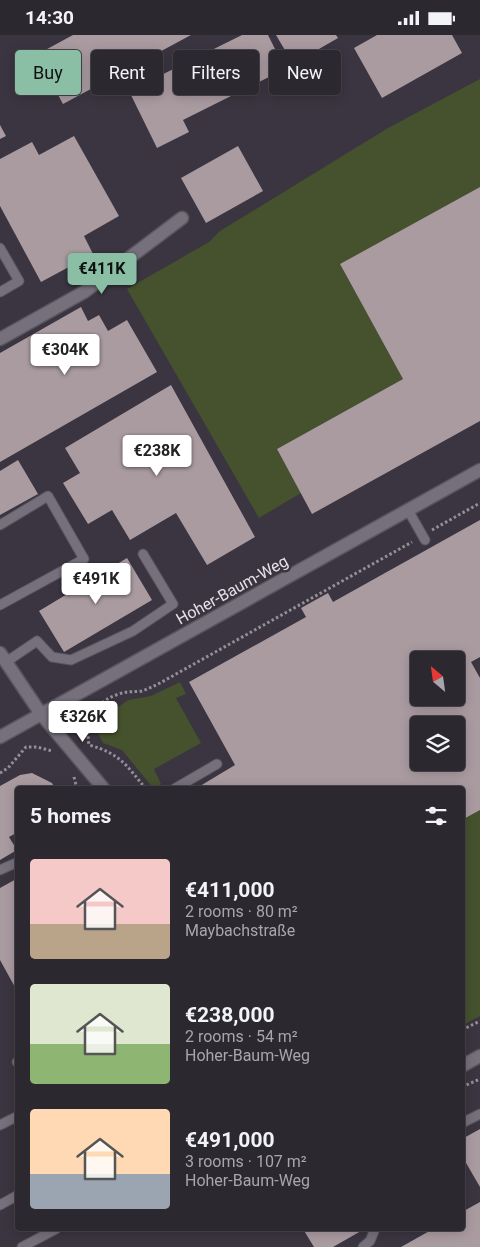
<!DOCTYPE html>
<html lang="en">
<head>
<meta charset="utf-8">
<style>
  :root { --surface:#2c2830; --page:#343038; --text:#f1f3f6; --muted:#a6a6ab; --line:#48444c; --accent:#8abfa5 }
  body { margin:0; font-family:Roboto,sans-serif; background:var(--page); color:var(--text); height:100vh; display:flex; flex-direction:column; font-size:19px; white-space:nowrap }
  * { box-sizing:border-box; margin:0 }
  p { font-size:16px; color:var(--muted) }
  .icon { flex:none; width:28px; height:28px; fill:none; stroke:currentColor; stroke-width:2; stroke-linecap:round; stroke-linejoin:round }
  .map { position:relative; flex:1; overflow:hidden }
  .panel { position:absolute; left:15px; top:751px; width:450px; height:445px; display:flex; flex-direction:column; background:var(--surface); border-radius:5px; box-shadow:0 2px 12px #0003,0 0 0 1px var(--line) }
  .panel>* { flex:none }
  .top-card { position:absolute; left:15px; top:15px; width:450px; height:45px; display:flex; gap:10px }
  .needle { width:32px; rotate:331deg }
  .fabs { position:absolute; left:410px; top:616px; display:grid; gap:10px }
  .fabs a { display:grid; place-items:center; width:55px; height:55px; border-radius:5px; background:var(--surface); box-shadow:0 2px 12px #0003,0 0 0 1px var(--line); font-size:25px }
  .price { position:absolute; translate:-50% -42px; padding:0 11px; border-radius:5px; background:#fff; color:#222; font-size:16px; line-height:32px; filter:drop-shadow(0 1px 2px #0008) }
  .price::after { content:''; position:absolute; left:50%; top:30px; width:15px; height:11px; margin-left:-8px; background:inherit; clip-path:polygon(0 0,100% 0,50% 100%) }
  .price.selected { background:var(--accent); color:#111 }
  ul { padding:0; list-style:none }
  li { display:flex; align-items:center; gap:15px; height:125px; padding:0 15px }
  li span { display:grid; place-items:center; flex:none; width:140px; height:100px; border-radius:5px; color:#555 }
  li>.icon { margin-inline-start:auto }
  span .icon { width:60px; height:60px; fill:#fffc; stroke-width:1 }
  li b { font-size:21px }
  h2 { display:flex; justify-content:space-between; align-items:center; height:60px; padding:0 15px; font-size:21px }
  .tag { padding:0 18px; border-radius:5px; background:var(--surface); box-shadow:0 2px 12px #0003,0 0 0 1px var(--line); font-size:18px; line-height:45px }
  .tag.selected { background:var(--accent); color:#111 }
  .status { display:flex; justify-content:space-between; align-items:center; height:35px; padding:0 25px; background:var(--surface); direction:ltr }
  .status svg { height:14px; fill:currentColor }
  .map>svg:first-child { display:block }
  .green { fill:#45522d }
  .building { fill:#aa9ba1; fill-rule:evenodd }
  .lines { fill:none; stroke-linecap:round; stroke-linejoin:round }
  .lane-casing { stroke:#58545d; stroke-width:11 }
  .street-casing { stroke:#58545d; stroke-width:15 }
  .path { stroke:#949099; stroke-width:3; stroke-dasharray:2.5 2.5; stroke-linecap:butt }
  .lane { stroke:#75707c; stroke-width:9 }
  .street { stroke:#75707c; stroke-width:12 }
  .labels { text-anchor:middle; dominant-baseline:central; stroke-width:5; stroke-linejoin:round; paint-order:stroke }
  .street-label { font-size:16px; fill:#e4e1e8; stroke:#3a3540 }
</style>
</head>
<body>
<div class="status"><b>14:30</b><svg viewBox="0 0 49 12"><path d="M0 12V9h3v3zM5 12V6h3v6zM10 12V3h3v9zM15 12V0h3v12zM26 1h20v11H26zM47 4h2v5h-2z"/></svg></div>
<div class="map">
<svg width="480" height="1212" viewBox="0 0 480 1212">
  <rect width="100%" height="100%" fill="#3a3540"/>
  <!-- green -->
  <path class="green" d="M480 44V152L340 229 403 344 277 414 301 458 259 483 127 254 209 207 220 196 388 93Z
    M180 647 186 659 176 663 201 708 154 734 161 749 153 753 122 715 103 708 98 698 107 680 128 665 151 661Z
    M480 775V981L463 990V785Z"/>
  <!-- building -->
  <path class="building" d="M73 0H191L63 69 36 20Z
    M242 0H268L285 34 183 85 189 97 157 113 129 56Z
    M276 0H336L338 3 293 29Z
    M377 0H452L462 18 382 63 354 13Z
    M0 90 6 101 0 104Z
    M74 101 119 181 84 201 93 219 41 247 0 171V124L32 107 39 120Z
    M238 111 263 156 206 188 181 143Z
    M480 152V386L312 479 277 414 403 344 340 229Z
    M81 272 88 286 99 280 108 296 127 285 157 337 0 427V318Z
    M171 350 255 502 207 530 176 478 130 505 112 475 88 489 63 448 80 438 65 413Z
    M18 425 38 459 0 480V436Z
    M480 485V622L471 627 480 643V775L462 785V754H195L235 730 189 647 306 582 301 573 328 558 333 567ZM419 625H456V662H419ZM419 690H456V728H419Z
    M127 523 152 565 64 617 39 576Z
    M32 738 52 748 55 754H18V797L9 802 17 815 0 825V751L20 740Z
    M18 843V954H16L0 925V853Z
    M480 1094V1152L462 1121V1104Z
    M480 1167V1212H401L433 1194H462V1177Z
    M303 1194H360L361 1196 333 1212H314Z"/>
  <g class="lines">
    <defs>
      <path id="lane" d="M0 213 19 246 0 257
        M408 475 425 505
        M0 490 48 461 84 524 0 570
        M6 627 37 606 52 622 71 625 133 596 173 569 143 519
        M174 754 217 729
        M0 835 18 827
        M17 1027H18
        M462 1088 480 1079
        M0 1090 18 1081
        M0 1170 18 1160
        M22 1212 56 1194
        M363 1212 370 1206 375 1194"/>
      <path id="street" d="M0 304 84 257 182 183
        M0 618 41 679 104 754
        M0 702 480 435
        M462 1031 480 1021"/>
    </defs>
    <!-- lane casing -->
    <use href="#lane" class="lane-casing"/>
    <!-- street casing -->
    <use href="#street" class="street-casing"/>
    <!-- path -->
    <path class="path" d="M432 495 480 468
      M0 738 8 733 26 712H37L52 716
      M74 742 77 754
      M146 754C126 730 121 719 89 710 85 687 95 666 119 659 127 656 134 657 142 656 148 654 154 651 160 648L412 507
      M462 995 480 986
      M462 1052 480 1044"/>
    <!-- lane -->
    <use href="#lane" class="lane"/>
    <!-- street -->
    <use href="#street" class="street"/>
  </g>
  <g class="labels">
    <!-- street labels -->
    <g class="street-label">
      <text transform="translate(232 555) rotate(-29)">Hoher-Baum-Weg</text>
    </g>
  </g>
</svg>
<div class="fabs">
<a><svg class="needle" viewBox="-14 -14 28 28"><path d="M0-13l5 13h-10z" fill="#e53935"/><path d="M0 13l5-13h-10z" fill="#a6a6ab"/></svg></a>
<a><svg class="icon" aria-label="layers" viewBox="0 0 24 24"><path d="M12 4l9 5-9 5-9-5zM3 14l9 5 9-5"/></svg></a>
</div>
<b class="price selected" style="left:102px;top:260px">€411K</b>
<b class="price" style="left:65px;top:341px">€304K</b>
<b class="price" style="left:157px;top:442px">€238K</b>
<b class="price" style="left:96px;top:570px">€491K</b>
<b class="price" style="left:83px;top:708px">€326K</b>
<div class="top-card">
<a class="tag selected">Buy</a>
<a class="tag">Rent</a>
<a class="tag">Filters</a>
<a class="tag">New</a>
</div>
<section class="panel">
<h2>5 homes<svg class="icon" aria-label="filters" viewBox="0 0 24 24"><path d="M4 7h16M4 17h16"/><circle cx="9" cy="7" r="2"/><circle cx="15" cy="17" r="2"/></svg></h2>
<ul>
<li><span style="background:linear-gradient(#f6c9c9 65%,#b9a48a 0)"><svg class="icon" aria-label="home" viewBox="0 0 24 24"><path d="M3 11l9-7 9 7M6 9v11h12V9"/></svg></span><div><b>€411,000</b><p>2 rooms · 80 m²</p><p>Maybachstraße</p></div></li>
<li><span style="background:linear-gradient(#dfe7d0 60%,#8fb573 0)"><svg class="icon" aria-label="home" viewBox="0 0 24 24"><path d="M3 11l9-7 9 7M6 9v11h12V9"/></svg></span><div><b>€238,000</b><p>2 rooms · 54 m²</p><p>Hoher-Baum-Weg</p></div></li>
<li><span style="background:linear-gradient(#ffd9b3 65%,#9aa5b1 0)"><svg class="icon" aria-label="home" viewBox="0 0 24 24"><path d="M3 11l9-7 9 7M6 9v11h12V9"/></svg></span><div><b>€491,000</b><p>3 rooms · 107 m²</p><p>Hoher-Baum-Weg</p></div></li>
</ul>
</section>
</div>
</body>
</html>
